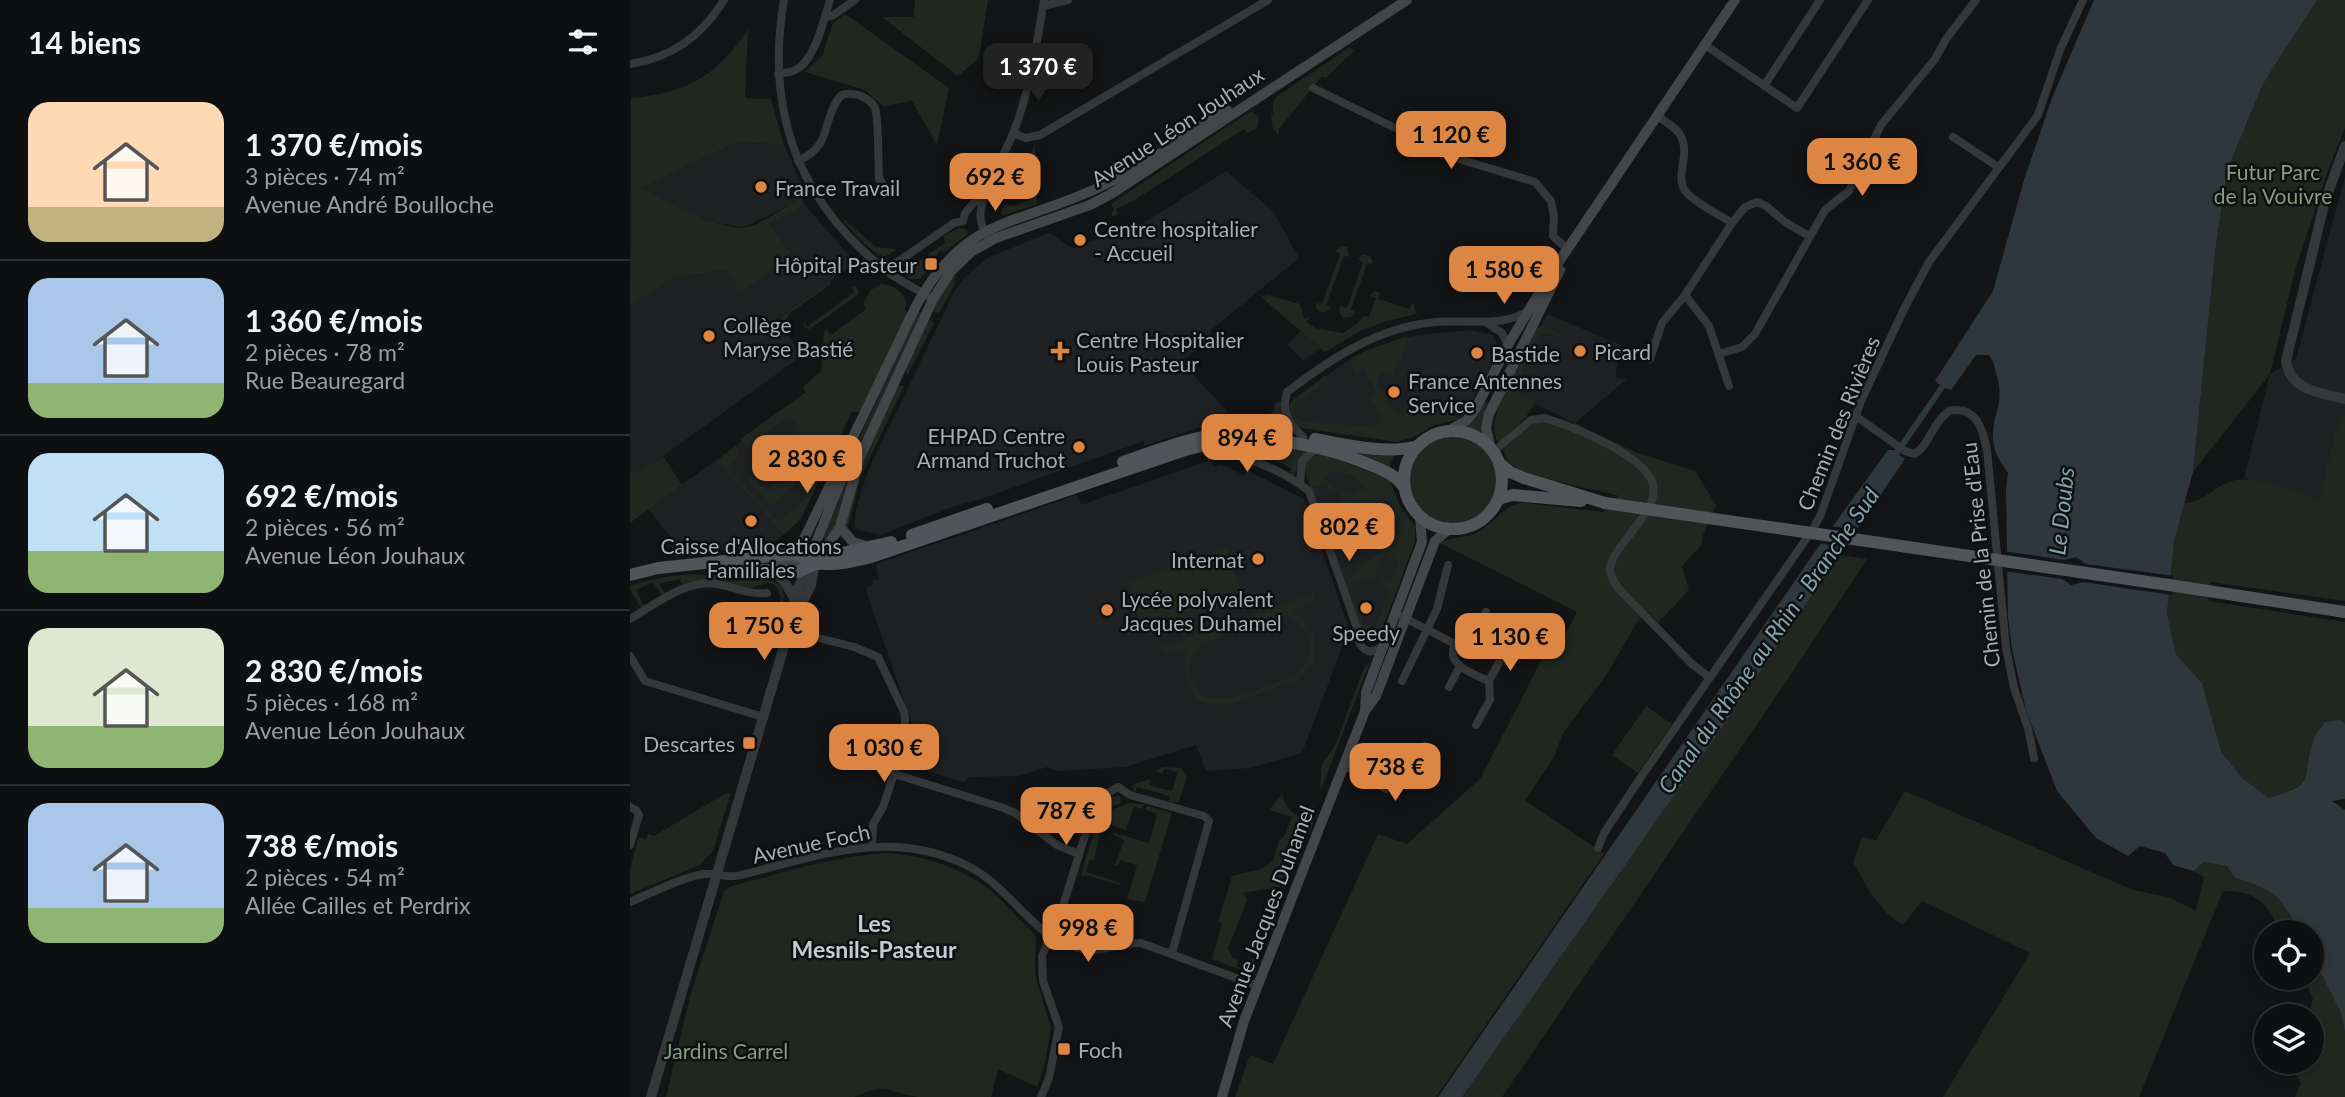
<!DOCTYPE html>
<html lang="fr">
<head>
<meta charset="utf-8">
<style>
  :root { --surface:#0e0f10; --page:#1c1d1e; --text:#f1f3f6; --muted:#9b9c9f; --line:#2e2f30; --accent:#dd8643 }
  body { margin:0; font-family:Lato,sans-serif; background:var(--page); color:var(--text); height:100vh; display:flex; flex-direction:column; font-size:26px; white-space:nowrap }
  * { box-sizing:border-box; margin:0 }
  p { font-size:23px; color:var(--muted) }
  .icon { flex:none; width:38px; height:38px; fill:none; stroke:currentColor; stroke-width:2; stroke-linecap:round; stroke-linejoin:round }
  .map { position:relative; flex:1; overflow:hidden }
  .panel { display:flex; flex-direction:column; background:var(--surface); width:630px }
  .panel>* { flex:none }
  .fabs { position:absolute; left:1624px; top:920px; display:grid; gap:14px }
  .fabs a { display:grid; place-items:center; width:70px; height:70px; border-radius:50%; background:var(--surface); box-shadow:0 4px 10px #0003,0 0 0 2px var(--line); font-size:35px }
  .price { position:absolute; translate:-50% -60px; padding:0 16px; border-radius:14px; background:var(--accent); color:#111; font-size:23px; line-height:46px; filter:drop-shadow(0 2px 4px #0008) }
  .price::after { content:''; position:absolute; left:50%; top:42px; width:21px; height:16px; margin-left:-10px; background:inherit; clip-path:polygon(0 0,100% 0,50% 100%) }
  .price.current { background:#222; color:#fff }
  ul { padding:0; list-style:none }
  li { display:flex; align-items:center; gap:21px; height:175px; padding:0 28px }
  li+li { border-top:2px solid var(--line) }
  li span { display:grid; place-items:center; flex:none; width:196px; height:140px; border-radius:21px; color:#555 }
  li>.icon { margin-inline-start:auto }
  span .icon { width:84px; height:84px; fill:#fffc; stroke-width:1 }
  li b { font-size:30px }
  h2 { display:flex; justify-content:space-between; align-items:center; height:84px; padding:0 28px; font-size:30px }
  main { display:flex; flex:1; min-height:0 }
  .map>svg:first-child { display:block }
  .built { fill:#1f2022 }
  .green { fill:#202720; fill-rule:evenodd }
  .water { fill:#2e383c }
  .pier { fill:#131415 }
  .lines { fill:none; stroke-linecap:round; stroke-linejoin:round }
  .minor { stroke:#353739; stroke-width:8 }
  .tertiary { stroke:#353739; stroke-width:10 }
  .secondary { stroke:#434649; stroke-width:10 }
  .primary { stroke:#515458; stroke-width:12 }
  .primary-bridge { stroke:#515458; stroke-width:12 }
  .poi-dot { fill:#dd8643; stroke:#0e0f10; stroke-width:2.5 }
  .labels { text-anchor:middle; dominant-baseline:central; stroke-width:5; stroke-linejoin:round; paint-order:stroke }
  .street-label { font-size:21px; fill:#a7adb4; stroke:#0e0f10 }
  .park-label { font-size:21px; fill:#849d80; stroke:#0e0f10 }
  .poi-label { font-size:21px; fill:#a7adb4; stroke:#0e0f10; text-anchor:start }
  .water-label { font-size:23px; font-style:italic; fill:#81a1ab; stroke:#0e0f10 }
  .neighbourhood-label { font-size:23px; font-weight:bold; fill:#c7cbd0; stroke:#0e0f10 }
</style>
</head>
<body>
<main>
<section class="panel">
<h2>14 biens<svg class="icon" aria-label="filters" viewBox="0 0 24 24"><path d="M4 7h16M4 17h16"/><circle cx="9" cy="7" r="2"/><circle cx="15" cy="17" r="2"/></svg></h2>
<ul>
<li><span style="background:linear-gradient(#ffd9b3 75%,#c2b280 0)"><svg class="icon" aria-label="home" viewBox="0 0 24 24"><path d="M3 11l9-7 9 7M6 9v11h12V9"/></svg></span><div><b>1 370 €/mois</b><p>3 pièces · 74 m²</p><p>Avenue André Boulloche</p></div></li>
<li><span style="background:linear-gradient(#a9c7e8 75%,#8fb573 0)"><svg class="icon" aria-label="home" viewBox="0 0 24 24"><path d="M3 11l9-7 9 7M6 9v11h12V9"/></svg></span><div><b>1 360 €/mois</b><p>2 pièces · 78 m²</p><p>Rue Beauregard</p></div></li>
<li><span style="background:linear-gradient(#bfe0f5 70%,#8fb573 0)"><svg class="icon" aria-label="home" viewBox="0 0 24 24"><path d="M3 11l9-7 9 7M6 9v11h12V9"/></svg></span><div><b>692 €/mois</b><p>2 pièces · 56 m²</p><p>Avenue Léon Jouhaux</p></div></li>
<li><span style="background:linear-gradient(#dfe7d0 70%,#8fb573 0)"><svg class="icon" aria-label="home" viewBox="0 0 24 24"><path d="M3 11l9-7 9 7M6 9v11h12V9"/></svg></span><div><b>2 830 €/mois</b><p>5 pièces · 168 m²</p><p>Avenue Léon Jouhaux</p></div></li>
<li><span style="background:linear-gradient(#a9c7e8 75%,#8fb573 0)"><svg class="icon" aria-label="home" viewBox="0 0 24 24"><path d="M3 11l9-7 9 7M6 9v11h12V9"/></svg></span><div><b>738 €/mois</b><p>2 pièces · 54 m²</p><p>Allée Cailles et Perdrix</p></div></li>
</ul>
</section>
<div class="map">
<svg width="1715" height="1097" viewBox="0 0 1715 1097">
  <rect width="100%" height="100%" fill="#131415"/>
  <!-- built -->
  <path class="built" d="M107 142 154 145 177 196 115 227 87 223 58 212 12 188Z
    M596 171 643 211 669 258 581 330 580 339 551 362 598 412 584 417 583 423 514 446V441L351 499 322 507 251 535 224 529 226 509 237 473 325 290 334 278 357 258 419 233 443 248 512 224Z
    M1715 176V416H1710L1690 499 1614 478 1640 374 1666 359Z
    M175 205 226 263 147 319 171 354 170 357 7 475 0 465V306L43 278 96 270 111 291 161 255 140 224Z
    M917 314 991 345 985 378 997 379 945 423 881 393Z
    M841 330 863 335 870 349 839 408 774 434 671 428 666 424 659 407 663 399 720 359 767 339 795 334Z
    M670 331 691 348 673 360 657 345Z
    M192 384 211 394 186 488 170 520 139 547 54 553 18 509Z
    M684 458 756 489 780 540 740 642 734 640 676 473Z
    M581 460 584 467 591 464 613 475 619 471 674 499 719 629 672 753 620 768 576 771 566 745 495 767 428 771 417 767 389 776 340 777 334 782 299 772 236 591 237 587 243 584 242 581 249 579 246 564 447 495 451 505Z"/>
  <!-- green -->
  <path class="green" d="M285 0H358L349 58 328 76 252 17H284Z
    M1687 0H1715V128L1699 167 1665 271 1640 374 1563 472 1586 244 1598 168 1633 84Z
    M215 14 319 88 307 145 282 101 253 106 235 90 175 72 192 56 203 23Z
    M118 29 115 98 141 99 154 145 107 142 12 188C35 200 93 233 118 227 131 224 157 206 171 198L175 205 140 224 162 256 111 292 96 270 43 278 0 306 1 98C57 93 87 76 118 29Z
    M720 47 724 51 696 78 692 76 649 129V135C641 130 642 123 641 115L643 114V103L646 97Z
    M623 112 629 118 627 128 618 133 614 129 503 201 486 209 488 215 481 216 484 209 481 204 618 113Z
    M405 146 407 204 372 216 371 212 374 205 384 206 404 198V162L398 156Z
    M210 216 246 247 267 249C263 252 257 257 252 256 241 253 215 224 210 216Z
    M329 228 337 229 338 234 314 252 311 250 299 264 300 267 290 279H279L274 272 277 261 279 260 280 267 315 243 314 236Z
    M711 246 717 247 719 257 714 256 696 305 701 307V309L692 313 686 309V303L692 304 710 254 705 251Z
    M733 254 740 256 743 263 737 264 721 309 726 312 722 317 714 318C710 315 708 311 710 306L717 308 733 262 728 259Z
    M326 273 324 286 309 313 302 312 310 294Z
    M200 281 201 284 160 313 152 325 148 319Z
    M251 284C263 284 275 293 277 305L274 309 278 313 230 412H222L170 520 154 534 87 461 106 446 109 450 107 458 97 467 149 522 178 496 166 483 142 506 117 478 137 459 136 457 139 455 146 461 127 479 138 490 170 461 175 465 190 452 178 438 169 446 164 441 170 435 164 429 167 425 159 416 118 445 111 443 110 439 176 392 173 387 191 371 194 332 196 329 201 335 236 309 233 303 241 290Z
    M225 286 229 290 228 295 180 329 175 328 173 322 178 326 224 292 221 287Z
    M744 291 750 293 749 299 779 309 782 303 784 304 786 314 757 321 730 331 695 352 631 297 637 295 670 304 674 319 681 317 676 322 685 328 713 333 727 324 733 316 739 317 746 298 740 296Z
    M288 312 292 313 225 457 208 521 198 538H192L208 503 225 447Z
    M299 318 304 323 277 376 275 368Z
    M911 326 924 330 934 337 917 333 909 336 887 385 893 388 890 395 906 401 896 417 869 443C850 423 894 352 906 329Z
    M776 337 777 346 761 377 752 372 746 384 764 411 768 413 803 399 837 411 828 419 802 426 784 437 767 442 671 428C662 420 657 413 661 402L695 376 697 381 665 404C662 411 666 419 673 422L747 427 751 416 741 399 746 391 733 369 727 376 720 359 737 350Z
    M267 386H274L231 477 217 531 216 522 229 469Z
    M651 401 652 417 656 426 623 424 622 420 625 418 630 420 644 411 645 404Z
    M853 401 860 405 853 433 836 427Z
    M1710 415 1715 416V601L1580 582 1578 601 1715 622V724L1711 720 1683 739C1677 779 1681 786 1639 799L1612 778 1591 751 1572 683 1546 654 1537 614 1544 541 1554 503C1573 503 1582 488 1599 482 1623 473 1665 491 1689 499Z
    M913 421 935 428 945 423 1005 452 1065 471 1086 505 1073 535 1072 544 1052 566 1059 590 1028 623 1018 612 1007 622 977 674 933 733 924 757 895 800 974 854 806 1097H605L620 1055 643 1064 748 834 777 844 850 779 923 638 931 642 947 612 810 543C821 536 836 539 848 532 866 523 874 503 895 503L973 512 989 496C969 490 895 477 881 464 877 461 875 455 873 450L898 426Z
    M778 480a45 45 0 1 1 90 0a45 45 0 1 1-90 0Z
    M695 445 765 453 759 468Z
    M604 446 663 447 676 451C667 460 669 470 663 476L659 475 662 469 620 446 616 452Z
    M692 454 759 479 771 508 785 526V542L748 640 742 644 733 640 719 600 724 597 733 624 745 628 759 590 747 579 750 574 760 581 767 566V561L756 553 743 577 715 586 714 583 772 531 767 528 772 526 761 501 755 502V496H752L751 502 746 498 691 514 684 493 691 492 685 495 692 513 712 507 709 496 712 493 724 495 728 491H737L724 476 702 471 694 479 704 489 700 492 696 484 681 488C675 470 667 460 692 454Z
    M33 456 52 485 0 523V465L7 474Z
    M596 547 614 598 515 633 497 583Z
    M1210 555 1237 559 1162 673 872 1097H832Z
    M59 574 137 578 151 586 154 595 153 605 150 604C151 593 149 586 138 582L119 589 80 579 54 586 49 579 29 584 35 594 32 596 23 582 6 590 14 606 11 608 0 590V585L35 577Z
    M684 593 686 601 662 611C686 625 696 657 671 677 662 684 647 687 636 691 622 696 605 705 590 705 557 706 549 673 558 647L535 655 533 647ZM651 616C683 622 689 658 663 676 637 685 574 720 561 679 556 666 562 654 571 644L643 617Z
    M741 660 690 792 692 763 705 746 733 670Z
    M1016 706 1042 724 1008 773 982 755Z
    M533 767 551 768 557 777 549 802H539L540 796 507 787 505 793 503 790 504 784 520 779 519 785 542 791 548 772 535 769 532 774 525 772Z
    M1275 791 1503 890 1538 897 1566 911 1574 877 1563 871 1574 862 1597 866 1605 878C1646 890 1650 896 1670 933H1652C1636 903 1628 891 1593 891L1509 1097H1313L1400 953 1292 901 1273 925C1248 911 1236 885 1223 862L1232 837 1246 840Z
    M96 793H101L83 851 70 865 0 894V868L9 837 16 839 18 834 24 836Z
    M652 794C656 808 662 814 675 819L650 887 613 893 617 900 598 949 603 958 609 960 606 966 614 969 623 957 625 961 622 970 617 972 582 959 592 924 588 922 602 876 631 869 643 861 649 841 655 835 662 817 639 810Z
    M483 796H490L491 803 476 810 468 822 464 821 472 803Z
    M500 803 514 804 512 809 504 807 496 830 470 822 480 810Z
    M684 803 683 824 654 889 653 886Z
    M517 806 542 813 515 902 497 899 507 865 490 860 488 865H485L494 840 483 835 484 833 519 843 527 814 516 810Z
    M467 831 475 833H470L464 860 460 859 456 872 491 883 490 885 455 875 452 877 451 873 464 833Z
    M257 853C298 856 337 869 368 897 381 910 393 924 406 936L405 975 421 1028 415 1063 407 1087 368 1069 361 1097C338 1097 311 1097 288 1097 256 1092 258 1082 224 1097H36L61 993 94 891 99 887C151 873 204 856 257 853Z
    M1682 956 1711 1013 1715 1032V1097H1665L1671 1083 1659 1062H1682V1017H1678L1683 999 1674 978H1682Z"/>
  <!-- water -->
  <path class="water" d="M1464 0H1687L1633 84 1598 168 1586 244 1563 472 1544 541 1537 614 1546 654 1572 683 1591 751 1612 778 1639 798C1688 784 1671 780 1683 741 1685 734 1691 728 1695 722L1711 720 1715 724V799L1702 801 1715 810V1032L1711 1013 1682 956V933H1670C1650 896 1646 890 1605 878L1597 866 1574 862 1563 871 1543 865 1535 853 1510 846 1498 856 1466 838 1427 791 1396 710 1382 649 1378 617 1376 488 1378 473C1370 462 1363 451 1363 437 1362 413 1375 406 1367 376 1364 368 1364 361 1359 355H1346L1321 390 1315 388 1269 455 1275 459 1083 740 832 1097H808L1200 530 1258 450H1265L1310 385 1305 381 1363 291 1394 180 1422 98Z"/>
  <!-- pier -->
  <path class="pier" d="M1199 526 1231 530 1219 548 1187 543Z
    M1373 551 1434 560 1446 557 1456 564 1544 576 1542 595 1453 582 1441 585 1432 579 1374 571Z"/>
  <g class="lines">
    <!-- minor -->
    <path class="minor" d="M154 0C136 105 165 195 248 264 262 277 281 286 298 296
      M413 6 438 0
      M195 17 202 16 225 0
      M1075 45 1167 108 1238 0
      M0 64C42 58 72 36 94 0
      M148 74C156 73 164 72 170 67 186 55 194 19 200 0
      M1134 86 1190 0
      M683 88 829 159 905 182 921 201 924 216 923 236 938 250
      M1028 116C1035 122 1044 126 1049 133 1063 154 1043 176 1056 192 1065 203 1090 215 1102 223L1055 295 1079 326 1099 386
      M383 133 396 138 410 135 638 0
      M1323 137 1368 167
      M168 161C202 146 191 125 208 99 211 94 216 93 222 94 230 94 241 100 245 108 249 118 248 165 249 179L255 187
      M1102 223 1115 207 1127 202 1136 206 1155 222 1179 236
      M356 235C352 227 349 219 351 209 357 181 374 157 384 131 400 89 407 43 414 0
      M256 270 324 223 333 221 335 213 354 191
      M857 323 872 333 878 345
      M1089 354 1112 347 1125 334 1195 210 1219 191 1251 125 1305 59 1316 39 1346 0
      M1020 359 1032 323 1055 295
      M1227 417 1275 451 1284 454C1298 448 1302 423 1319 411 1346 405 1353 429 1357 450L1376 647 1384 688 1398 728 1404 758
      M673 437C659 424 651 412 657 392 702 358 748 327 806 322 838 319 867 328 897 312
      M581 444 584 451C617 456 652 470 679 491L727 628C727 647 737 660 755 644
      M863 452 901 420 915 418C941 426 1015 455 1023 484 1030 512 982 545 980 569 980 576 984 582 988 588L1062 664 1079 677
      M670 484 672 461 682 452 691 449
      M771 616 825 644
      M0 619C24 605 58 578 87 584 105 587 119 595 137 593
      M158 630 224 647 248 657 274 712C278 734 270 753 264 774L371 807 385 813 427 845 449 854
      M845 636 875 651 859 681C850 677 836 672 829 665 814 650 829 635 845 636Z
      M845 636 856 612
      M875 651 887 629
      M0 656 15 681 133 717
      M772 681 807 609 818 565
      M819 687 830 666
      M846 725 860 700 859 681
      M714 765 756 789 766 785 795 746
      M0 807 6 810 9 815 0 845
      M242 846 243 824 253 807 264 774
      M968 848 974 833 1011 777 1183 529 1191 514 1231 401 1274 309 1299 262 1408 115 1430 50 1453 0
      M0 902C19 894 55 876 74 874 87 873 99 879 111 875 189 856 261 827 338 866 383 888 405 944 458 950 476 951 493 942 511 943L628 986
      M411 1097 419 1078 429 1027 413 981 412 956 431 912 464 807 476 794 488 787 500 795 574 816 579 821 542 953"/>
    <!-- tertiary -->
    <path class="tertiary" d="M1715 146 1695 201 1656 361C1660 391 1691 393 1715 399
      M141 570 154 581 163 596
      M162 623 181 585 185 563
      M21 1097 155 643C164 610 159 594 182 566"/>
    <!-- secondary -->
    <path class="secondary" d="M818 431 837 420 846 408 878 345 918 278 1105 0
      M861 449 856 428 859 414 930 270
      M210 527 223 542 239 547
      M160 554 175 537 285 308C333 218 381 227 463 190 511 169 553 138 597 110
      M185 563 210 527 230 457 303 299 321 271 341 252 366 238 460 205 481 194 777 0
      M185 563 187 540 216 468V456
      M146 566 182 563
      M735 711 736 692 792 542 790 517
      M592 1097 614 1021 735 711 746 696 805 541 819 529"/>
    <!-- primary -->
    <path class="primary" d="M774 480a49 49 0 1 1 98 0a49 49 0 1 1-98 0Z
      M685 439C717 445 756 455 788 446
      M493 462C536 447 579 430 625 432
      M869 463 880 472 894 478 975 503
      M868 499 883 495 951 501
      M282 535 357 509
      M96 567 167 572 212 553 261 542
      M0 575 28 568 160 554C170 554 177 561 187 563 204 566 221 562 238 558L555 450C615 433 675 439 733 462 749 469 763 472 774 487
      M1539 585 1715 612"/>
    <!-- primary-bridge -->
    <path class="primary-bridge" d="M975 503 1539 585"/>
  </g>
  <!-- markers -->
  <g class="poi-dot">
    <circle cx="131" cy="187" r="7"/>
    <circle cx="450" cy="240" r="7"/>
    <rect x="294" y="257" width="14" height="14" rx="3.5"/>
    <circle cx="79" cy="336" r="7"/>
    <path d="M426.5 340.5h7v7h7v7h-7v7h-7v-7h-7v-7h7z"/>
    <circle cx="950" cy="351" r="7"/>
    <circle cx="847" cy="353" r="7"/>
    <circle cx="764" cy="392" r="7"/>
    <circle cx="449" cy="447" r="7"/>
    <circle cx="121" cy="521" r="7"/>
    <circle cx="628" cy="559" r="7"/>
    <circle cx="736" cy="608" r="7"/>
    <circle cx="477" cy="610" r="7"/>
    <rect x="112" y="736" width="14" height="14" rx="3.5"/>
    <rect x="427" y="1042" width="14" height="14" rx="3.5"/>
  </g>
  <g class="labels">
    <!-- street labels -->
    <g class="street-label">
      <text transform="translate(547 126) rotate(-33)">Avenue Léon Jouhaux</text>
      <text transform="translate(1208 423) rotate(-68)">Chemin des Rivières</text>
      <text transform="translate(1350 555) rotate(-96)">Chemin de la Prise d'Eau</text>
      <text transform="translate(181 843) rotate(-12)">Avenue Foch</text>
      <text transform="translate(635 916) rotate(-69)">Avenue Jacques Duhamel</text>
    </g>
    <!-- park labels -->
    <g class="park-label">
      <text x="1643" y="171">Futur Parc<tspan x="1643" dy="24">de la Vouivre</tspan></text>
      <text x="96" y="1050">Jardins Carrel</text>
    </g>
    <!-- poi labels -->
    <g class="poi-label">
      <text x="145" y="187">France Travail</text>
      <text x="464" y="228">Centre hospitalier<tspan x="464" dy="24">- Accueil</tspan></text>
      <text x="287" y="264" text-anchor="end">Hôpital Pasteur</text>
      <text x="93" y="324">Collège<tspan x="93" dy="24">Maryse Bastié</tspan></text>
      <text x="446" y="339">Centre Hospitalier<tspan x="446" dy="24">Louis Pasteur</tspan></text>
      <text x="964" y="351">Picard</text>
      <text x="861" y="353">Bastide</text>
      <text x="778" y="380">France Antennes<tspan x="778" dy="24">Service</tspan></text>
      <text x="435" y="435" text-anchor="end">EHPAD Centre<tspan x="435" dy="24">Armand Truchot</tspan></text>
      <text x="121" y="545" text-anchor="middle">Caisse d'Allocations<tspan x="121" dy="24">Familiales</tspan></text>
      <text x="614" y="559" text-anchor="end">Internat</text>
      <text x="491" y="598">Lycée polyvalent<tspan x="491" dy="24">Jacques Duhamel</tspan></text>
      <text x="736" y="632" text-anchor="middle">Speedy</text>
      <text x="105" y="743" text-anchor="end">Descartes</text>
      <text x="448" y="1049">Foch</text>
    </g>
    <!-- water labels -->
    <g class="water-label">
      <text transform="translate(1431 511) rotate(-84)">Le Doubs</text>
      <text transform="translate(1138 640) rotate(-55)">Canal du Rhône au Rhin - Branche Sud</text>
    </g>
    <!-- neighbourhood labels -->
    <g class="neighbourhood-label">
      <text x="244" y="923">Les<tspan x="244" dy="26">Mesnils-Pasteur</tspan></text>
    </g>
  </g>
</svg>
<div class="fabs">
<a><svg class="icon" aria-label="locate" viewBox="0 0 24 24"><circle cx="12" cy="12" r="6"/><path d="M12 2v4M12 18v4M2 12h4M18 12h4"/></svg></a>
<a><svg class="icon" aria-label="layers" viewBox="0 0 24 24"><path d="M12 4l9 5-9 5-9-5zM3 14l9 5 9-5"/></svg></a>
</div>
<b class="price current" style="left:408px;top:103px">1 370 €</b>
<b class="price" style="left:821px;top:171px">1 120 €</b>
<b class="price" style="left:1232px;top:198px">1 360 €</b>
<b class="price" style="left:365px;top:213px">692 €</b>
<b class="price" style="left:874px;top:306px">1 580 €</b>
<b class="price" style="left:617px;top:474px">894 €</b>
<b class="price" style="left:177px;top:495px">2 830 €</b>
<b class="price" style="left:719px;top:563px">802 €</b>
<b class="price" style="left:134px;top:662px">1 750 €</b>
<b class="price" style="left:880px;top:673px">1 130 €</b>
<b class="price" style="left:254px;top:784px">1 030 €</b>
<b class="price" style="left:765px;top:803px">738 €</b>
<b class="price" style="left:436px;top:847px">787 €</b>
<b class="price" style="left:458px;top:964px">998 €</b>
</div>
</main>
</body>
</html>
